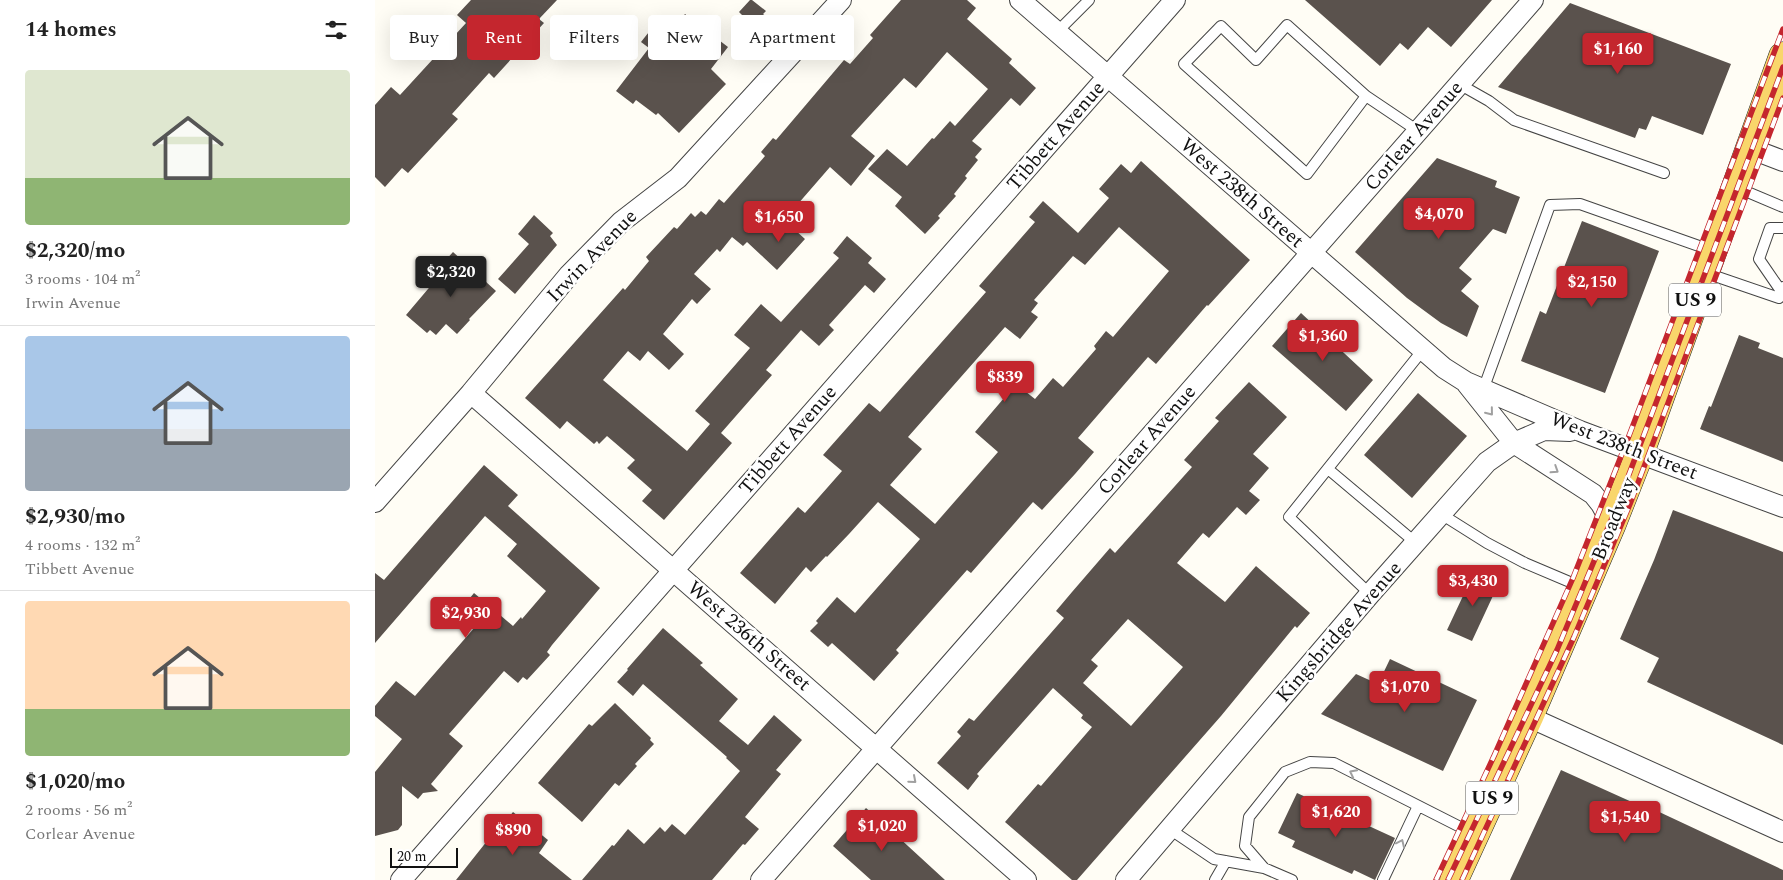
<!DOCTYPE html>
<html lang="en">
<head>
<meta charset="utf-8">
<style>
  :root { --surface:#fff; --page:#f6f6f6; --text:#222; --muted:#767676; --line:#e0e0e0; --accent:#c4262e }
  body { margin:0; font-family:Spectral,serif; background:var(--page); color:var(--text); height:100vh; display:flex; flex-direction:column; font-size:19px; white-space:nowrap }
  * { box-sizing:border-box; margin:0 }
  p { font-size:16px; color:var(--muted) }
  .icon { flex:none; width:28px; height:28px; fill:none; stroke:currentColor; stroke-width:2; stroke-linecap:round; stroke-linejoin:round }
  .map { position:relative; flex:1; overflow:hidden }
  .drawer { display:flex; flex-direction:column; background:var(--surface); width:375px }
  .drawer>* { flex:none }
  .hud { position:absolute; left:15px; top:15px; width:475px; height:45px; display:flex; gap:10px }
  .scale { position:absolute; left:15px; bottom:12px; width:68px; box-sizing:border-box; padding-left:5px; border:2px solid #111; border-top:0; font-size:14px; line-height:18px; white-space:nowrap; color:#111; -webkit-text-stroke:4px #fff; paint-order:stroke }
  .price { position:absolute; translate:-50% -42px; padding:0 11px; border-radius:5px; background:var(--accent); color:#fff; font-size:16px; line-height:32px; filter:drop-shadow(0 1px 2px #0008) }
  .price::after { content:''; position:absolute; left:50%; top:30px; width:15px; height:11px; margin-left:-8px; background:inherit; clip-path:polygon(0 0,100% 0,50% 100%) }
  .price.active { background:#222; color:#fff }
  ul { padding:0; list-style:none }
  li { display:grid; align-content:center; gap:10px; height:265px; padding:0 25px }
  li+li { border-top:1px solid var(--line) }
  li span { display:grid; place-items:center; height:155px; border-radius:5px; color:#555 }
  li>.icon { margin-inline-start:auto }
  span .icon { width:90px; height:90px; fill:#fffc; stroke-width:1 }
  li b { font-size:21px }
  h2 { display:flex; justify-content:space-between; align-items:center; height:60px; padding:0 25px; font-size:21px }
  .tag { padding:0 18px; border-radius:5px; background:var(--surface); box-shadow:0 5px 20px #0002; font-size:18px; line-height:45px }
  .tag.active { background:var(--accent); color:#fff }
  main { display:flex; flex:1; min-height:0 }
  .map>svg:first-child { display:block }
  .building { fill:#5a524d; fill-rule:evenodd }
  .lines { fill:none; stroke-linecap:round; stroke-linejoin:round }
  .lane-casing { stroke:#444; stroke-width:12 }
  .street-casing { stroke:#444; stroke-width:22 }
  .primary-casing { stroke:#222; stroke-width:29 }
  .lane { stroke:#fff; stroke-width:10 }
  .street { stroke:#fff; stroke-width:20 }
  .primary { stroke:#f9d66b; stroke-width:28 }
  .rail-casing { stroke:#c4262e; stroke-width:5.5 }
  .rail { stroke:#fff; stroke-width:4; stroke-dasharray:11; stroke-linecap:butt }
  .oneway { stroke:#a0a0a0 }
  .labels { text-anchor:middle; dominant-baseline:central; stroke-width:5; stroke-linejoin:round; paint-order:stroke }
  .shield { fill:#fff; stroke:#585858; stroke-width:1 }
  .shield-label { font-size:19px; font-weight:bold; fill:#111 }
  .street-label { font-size:20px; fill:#111; stroke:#fff }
</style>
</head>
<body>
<main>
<section class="drawer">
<h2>14 homes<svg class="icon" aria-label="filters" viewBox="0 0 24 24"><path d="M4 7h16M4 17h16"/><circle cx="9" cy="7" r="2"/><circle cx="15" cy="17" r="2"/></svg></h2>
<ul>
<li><span style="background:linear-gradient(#dfe7d0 70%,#8fb573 0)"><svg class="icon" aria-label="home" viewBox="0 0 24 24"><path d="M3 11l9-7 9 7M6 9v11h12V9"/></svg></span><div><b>$2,320/mo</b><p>3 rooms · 104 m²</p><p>Irwin Avenue</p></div></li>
<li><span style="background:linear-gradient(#a9c7e8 60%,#9aa5b1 0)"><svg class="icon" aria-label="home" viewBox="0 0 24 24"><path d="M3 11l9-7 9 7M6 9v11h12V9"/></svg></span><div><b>$2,930/mo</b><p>4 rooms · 132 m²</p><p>Tibbett Avenue</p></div></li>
<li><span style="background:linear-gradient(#ffd9b3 70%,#8fb573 0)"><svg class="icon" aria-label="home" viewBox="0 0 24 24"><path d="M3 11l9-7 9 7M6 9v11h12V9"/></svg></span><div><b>$1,020/mo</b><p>2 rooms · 56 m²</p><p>Corlear Avenue</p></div></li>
</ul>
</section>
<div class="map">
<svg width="1408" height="880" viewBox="0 0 1408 880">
  <rect width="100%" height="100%" fill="#fffdf5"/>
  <!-- building -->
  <path class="building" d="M96 0H182L164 19 169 23 119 78 114 73 77 114 83 119 33 173 27 168 10 187 0 177V105L16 87 25 95 91 23 82 15Z
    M375 0H377L391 11 388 14 401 25 374 56 356 40 373 21 364 12Z
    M526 0H592L601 8 592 19 637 59 634 63 661 88 645 106 636 98 597 141 607 149 600 157 603 160 590 176 592 178 579 194 581 196 563 216 565 218 550 234 520 206 527 197 493 169 512 149 532 166 557 138 559 139 575 121 580 126 613 89 572 52 541 88 529 78 476 136 500 156 476 186 455 167 409 220 430 239 402 270 372 242 368 246 357 237 345 252 342 249 319 274 336 289 322 304 317 299 288 334 309 354 294 370 273 351 265 361 253 351 228 380 312 451 335 424 320 411 375 348 359 335 386 304 406 322 464 258 458 253 472 236 497 258 493 263 511 279 499 293 490 285 454 325 459 330 444 346 426 330 391 370 397 375 346 433 357 443 289 520 267 501 277 490 252 468 260 460 232 436 224 444 222 441 219 444 192 421 185 429 150 398 248 288 250 290 274 261 271 257 299 227 302 229 316 213 320 217 326 211 331 215 344 199 349 203 390 156 386 152 398 138 401 140 469 60 475 64 498 38 495 35Z
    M930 0H1117L1076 47 1053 27 1033 50 1025 43 1005 66Z
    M1195 3 1356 64 1328 135 1277 116 1271 130 1264 128 1260 138 1123 87Z
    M310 14 353 47 336 69 351 84 304 133 283 113 281 115 261 100 258 104 241 91 274 48 266 42 281 23 294 34Z
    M1062 158 1122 181 1120 187 1145 197 1131 234 1118 229 1084 268 1097 279 1086 291 1104 306 1092 337 1066 323 1032 298 980 252Z
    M766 161 875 260 833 306 832 305 781 364 773 357 703 438 719 452 700 474 667 510 658 502 596 573 592 570 521 650 524 653 499 681 457 643 453 647 435 631 443 623 441 621 462 597 480 613 545 539 503 502 474 534 452 557 451 556 436 572 431 567 400 604 365 573 423 507 430 513 467 471 448 455 494 403 505 412 611 292 604 286 660 222 654 217 668 201 703 233 734 198 724 189 746 164 756 173ZM744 227 794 271 738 337 731 331 719 346 721 349 688 387 678 378 660 399 641 384 600 432 623 452 560 524 515 485 547 449 533 437 630 327 645 339 663 317 656 312 663 303 659 300 698 256 710 265Z
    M159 215 178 233 175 236 182 245 140 294 123 279 154 244 143 234Z
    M1207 221 1284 251 1230 393 1146 361 1165 311 1171 314Z
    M78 252 121 291 94 319 95 320 82 334 71 324 61 335 55 330 52 333 31 315 64 276 60 272Z
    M926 313 998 380 971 411 897 346Z
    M1364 335 1385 343 1383 348 1408 358V462L1325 429 1334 406 1336 407Z
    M874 382 912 417 878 454 894 468 874 491 885 500 871 515 862 507 834 538 828 533 802 563 850 602 881 566 935 613 922 628 920 626 846 716 702 880H697L630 822 663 784 666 786 717 727 706 718 708 715 678 688 602 774 604 776 593 790 562 763 586 736 582 732 594 718 599 721 689 618 681 611 697 592 735 548 740 553 817 467 809 460 844 421 840 418ZM753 619 808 667 756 726 708 683 723 666 716 660Z
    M1043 393 1092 436 1037 498 989 455Z
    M109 465 143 495 133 506 225 588 177 645 172 652 175 655 152 680 148 677 143 683 129 671 74 734 88 746 56 784 63 791 48 793 43 799 27 786V825L23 830 0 836V772L27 739 0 716V706L21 681 40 696 100 627 83 613 99 593 138 626 146 617 147 619 171 591 132 556 142 544 110 516 0 643V573L9 580Z
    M1298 510 1408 552V745L1272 682 1284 658 1245 639 1279 560Z
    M1101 574 1123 585 1097 641 1072 630 1095 581Z
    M288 628 328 663 325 665 363 699 344 721 373 745 399 715 427 740 401 770 406 774 370 817 384 829 370 845 368 844 337 880H207L237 845 239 846 253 829 269 844 285 827 290 832 297 824 310 835 365 771 351 758 352 757 268 684 258 696 242 682 253 670 252 669Z
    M1015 659 1102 700 1068 771 946 714 981 674 1003 684Z
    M240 703 276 738 275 740 279 744 260 764 262 766 244 786 240 783 207 822 163 783 214 724 217 726Z
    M1186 770 1279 812 1280 810 1408 870V880H1135Z
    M922 793 1020 838 1000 880 979 870 977 874 917 847 920 841 903 833Z
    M491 808 521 835 570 880H496L458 846Z
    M138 812 173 840 164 853 197 880H81L116 836 118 837Z"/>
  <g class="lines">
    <defs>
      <path id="lane" d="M682 32 714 0
        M1084 84 1114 101 1139 120 1289 173
        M991 96 912 25 881 60 846 26 809 64 932 174 991 96 1043 131
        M1363 188 1408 207
        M1331 273 1404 298 1408 287
        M1406 291 1384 259 1395 228H1408
        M1108 390 1175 205 1205 204 1338 251
        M953 469 1041 543
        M1066 514 1112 543 1150 563 1209 588
        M995 594 914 517 1047 351
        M796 830 839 859 889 868
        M840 880 851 861
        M917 880 889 868 870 846 874 817 910 772 935 762 959 763 1099 834
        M1008 880 1043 806"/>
      <path id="street" d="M645 0 1069 368 1091 382 1205 431 1408 507
        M1374 148 1408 161
        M1092 384 1139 443 1218 494 1226 504 1237 524
        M96 393 651 880
        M0 502 96 393 194 275 246 222 303 178 466 0
        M1154 717 1408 832
        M26 880 800 0
        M386 880 1158 0
        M751 880 995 594 1112 462 1139 443 1169 430 1195 431"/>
      <path id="primary" d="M1079 880 1154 717 1237 524 1265 453 1408 56"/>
    </defs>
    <!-- lane casing -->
    <use href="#lane" class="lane-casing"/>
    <!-- street casing -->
    <use href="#street" class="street-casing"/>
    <!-- primary casing -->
    <use href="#primary" class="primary-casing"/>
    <!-- lane -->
    <use href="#lane" class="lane"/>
    <!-- street -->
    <use href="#street" class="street"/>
    <!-- primary -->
    <use href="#primary" class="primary"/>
    <defs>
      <path id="rail" d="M1061 880 1119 756 1198 578 1252 441 1408 29
        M1073 880 1182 650 1242 506 1408 67
        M1087 880 1199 637 1255 504 1408 98"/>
    </defs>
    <!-- rail casing -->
    <use href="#rail" class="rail-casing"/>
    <!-- rail -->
    <use href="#rail" class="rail"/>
  </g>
  <!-- one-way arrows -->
  <defs><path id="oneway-chevron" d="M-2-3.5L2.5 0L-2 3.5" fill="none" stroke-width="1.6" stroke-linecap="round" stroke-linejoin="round" transform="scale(1.25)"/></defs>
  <g class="oneway">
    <use href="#oneway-chevron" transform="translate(1115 412) rotate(51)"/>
    <use href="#oneway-chevron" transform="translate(1180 470) rotate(33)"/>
    <use href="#oneway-chevron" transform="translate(978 773) rotate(-153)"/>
    <use href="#oneway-chevron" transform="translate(538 780) rotate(41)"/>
    <use href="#oneway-chevron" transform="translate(1026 843) rotate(-65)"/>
  </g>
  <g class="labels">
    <!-- shield labels -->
    <g class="shield">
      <rect x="1294" y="283.5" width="52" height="33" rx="4"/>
      <rect x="1091" y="781.5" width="52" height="33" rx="4"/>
    </g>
    <g class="shield-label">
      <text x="1320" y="300">US 9</text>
      <text x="1117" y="798">US 9</text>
    </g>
    <!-- street labels -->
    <g class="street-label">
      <text transform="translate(681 136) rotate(-49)">Tibbett Avenue</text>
      <text transform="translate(1039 136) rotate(-49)">Corlear Avenue</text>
      <text transform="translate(867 193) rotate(41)">West 238th Street</text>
      <text transform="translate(217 256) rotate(-46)">Irwin Avenue</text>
      <text transform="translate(413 440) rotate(-49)">Tibbett Avenue</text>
      <text transform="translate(772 440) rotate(-49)">Corlear Avenue</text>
      <text transform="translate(1249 446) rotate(21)">West 238th Street</text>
      <text transform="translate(1239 519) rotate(-68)">Broadway</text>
      <text transform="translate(964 632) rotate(-49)">Kingsbridge Avenue</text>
      <text transform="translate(374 636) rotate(41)">West 236th Street</text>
    </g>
  </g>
</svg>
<div class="scale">20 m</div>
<b class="price" style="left:1243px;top:75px">$1,160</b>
<b class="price" style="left:1064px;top:240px">$4,070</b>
<b class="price" style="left:404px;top:243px">$1,650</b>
<b class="price active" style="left:76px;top:298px">$2,320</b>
<b class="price" style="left:1217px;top:308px">$2,150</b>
<b class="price" style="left:948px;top:362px">$1,360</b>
<b class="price" style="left:630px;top:403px">$839</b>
<b class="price" style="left:1098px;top:607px">$3,430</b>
<b class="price" style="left:91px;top:639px">$2,930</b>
<b class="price" style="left:1030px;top:713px">$1,070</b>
<b class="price" style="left:961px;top:838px">$1,620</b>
<b class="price" style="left:1250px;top:843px">$1,540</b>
<b class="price" style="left:507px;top:852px">$1,020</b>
<b class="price" style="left:138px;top:856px">$890</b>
<div class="hud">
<a class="tag">Buy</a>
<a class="tag active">Rent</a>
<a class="tag">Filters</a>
<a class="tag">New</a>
<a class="tag">Apartment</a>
</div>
</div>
</main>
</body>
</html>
